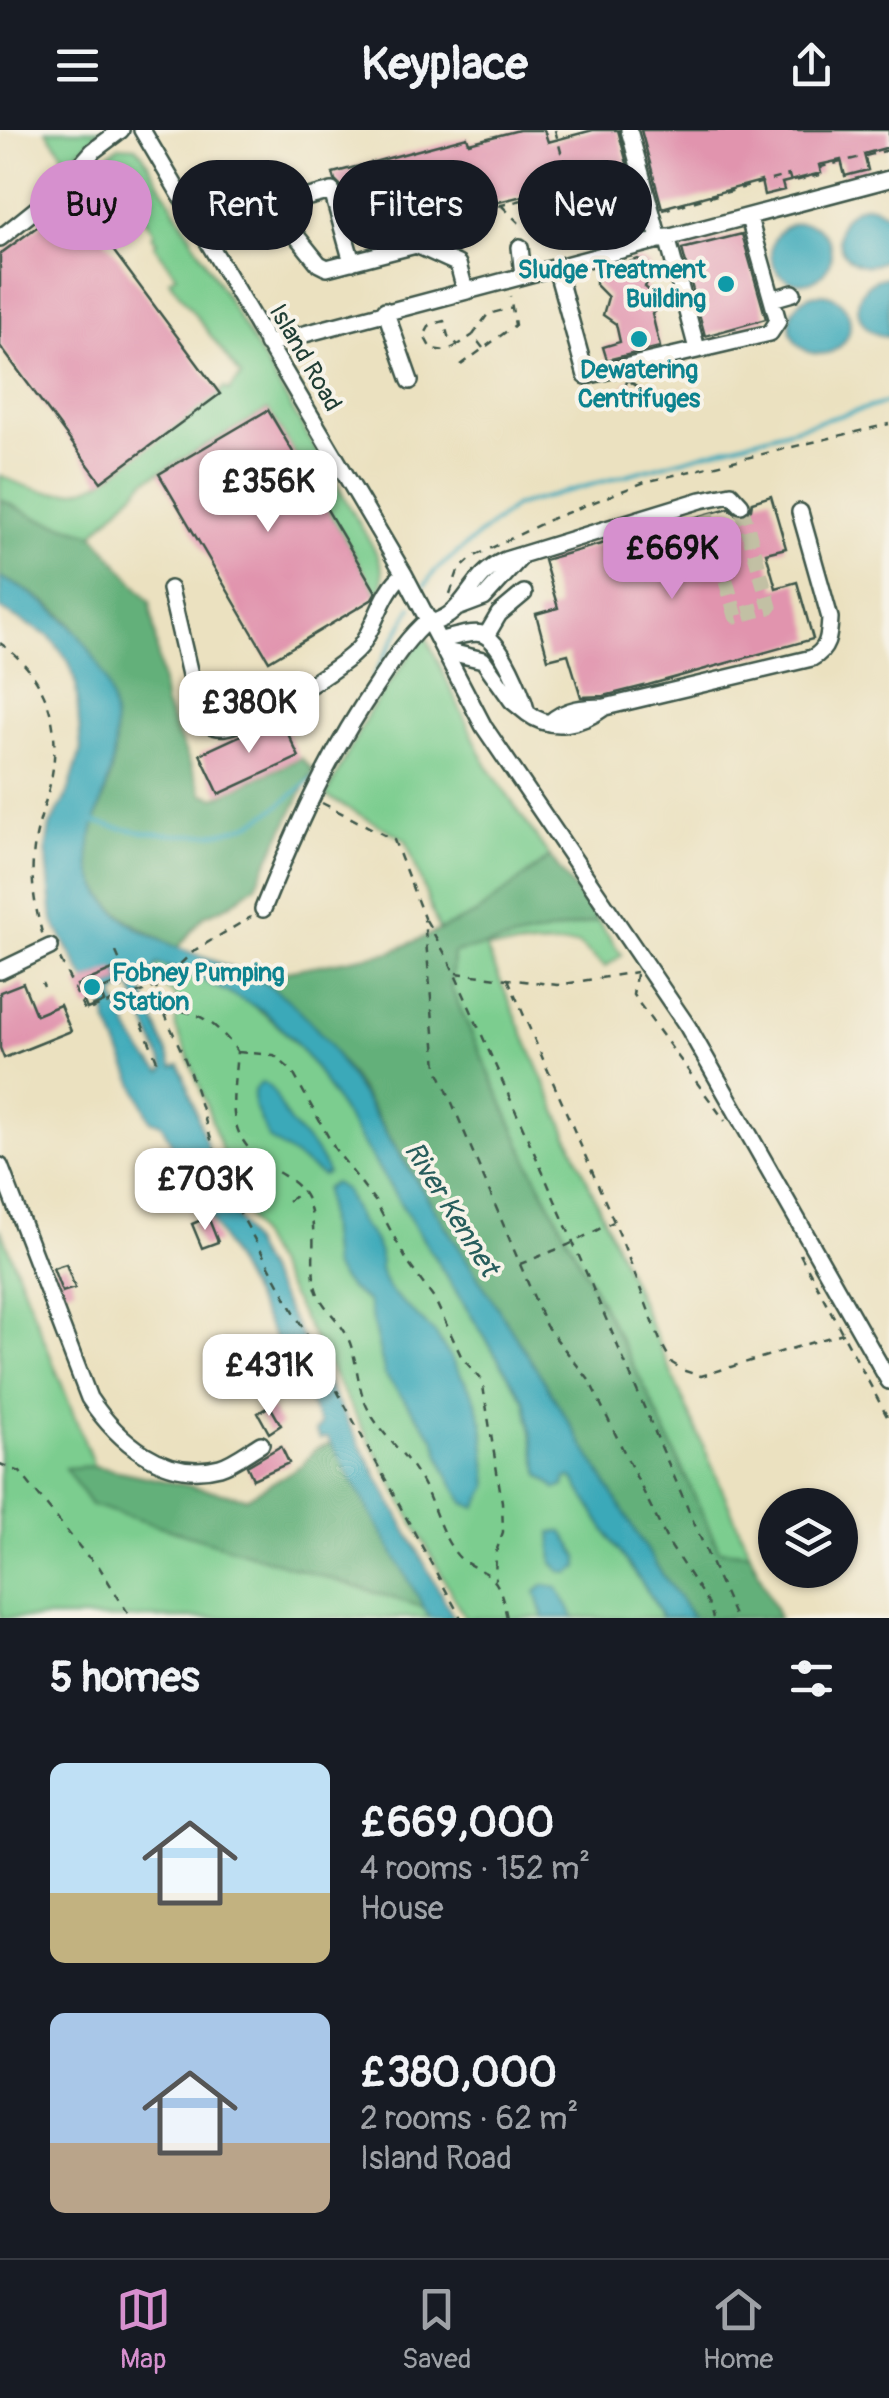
<!DOCTYPE html>
<html lang="en">
<head>
<meta charset="utf-8">
<style>
  :root { --surface:#171b24; --page:#20242c; --text:#f1f3f6; --muted:#9ea1a6; --line:#363941; --accent:#d690ce }
  body { margin:0; font-family:Pangolin,sans-serif; background:var(--page); color:var(--text); height:100vh; display:flex; flex-direction:column; font-size:38px; white-space:nowrap }
  * { box-sizing:border-box; margin:0 }
  p { font-size:32px; color:var(--muted) }
  .icon { flex:none; width:55px; height:55px; fill:none; stroke:currentColor; stroke-width:2; stroke-linecap:round; stroke-linejoin:round }
  .map { position:relative; height:1488px; overflow:hidden }
  .details { display:flex; flex-direction:column; background:var(--surface); flex:1 }
  .details>* { flex:none }
  .hud { position:absolute; left:30px; top:30px; width:830px; height:90px; display:flex; gap:20px }
  .fabs { position:absolute; left:758px; top:1358px; display:grid; gap:20px }
  .fabs a { display:grid; place-items:center; width:100px; height:100px; border-radius:50%; background:var(--surface); box-shadow:0 2px 8px #0004; font-size:50px }
  .price { position:absolute; translate:-50% -85px; padding:0 22px; border-radius:20px; background:#fff; color:#222; font-size:32px; line-height:65px; filter:drop-shadow(0 2px 5px #0008) }
  .price::after { content:''; position:absolute; left:50%; top:60px; width:30px; height:22px; margin-left:-15px; background:inherit; clip-path:polygon(0 0,100% 0,50% 100%) }
  .price.active { background:var(--accent); color:#111 }
  ul { padding:0; list-style:none }
  li { display:flex; align-items:center; gap:30px; height:250px; padding:0 50px }
  li span { display:grid; place-items:center; flex:none; width:280px; height:200px; border-radius:15px; color:#555 }
  li>.icon { margin-inline-start:auto }
  span .icon { width:120px; height:120px; fill:#fffc; stroke-width:1 }
  li b { font-size:42px }
  h2 { display:flex; justify-content:space-between; align-items:center; height:120px; padding:0 50px; font-size:42px }
  .tag { padding:0 35px; border-radius:45px; background:var(--surface); box-shadow:0 2px 8px #0004; font-size:35px; line-height:90px }
  .tag.active { background:var(--accent); color:#111 }
  header { display:flex; justify-content:space-between; align-items:center; height:130px; padding:0 50px; background:var(--surface); font-size:45px; font-weight:700 }
  .dock { display:flex; justify-content:space-around; align-items:center; height:140px; border-top:2px solid var(--line); background:var(--surface); font-size:28px; color:var(--muted) }
  .dock a { display:grid; justify-items:center; gap:5px }
  .dock .active { color:var(--accent) }
  .map>svg:first-child { display:block }
  .green { fill:#7bcd8f; stroke:#4d8562; stroke-width:2.5 }
  .forest { fill:#64b07a; stroke:#427657; stroke-width:2.5 }
  .water { fill:#3aa9b9; stroke:#2c7376; stroke-width:2.5; fill-rule:evenodd }
  .lines { fill:none; stroke-linecap:round; stroke-linejoin:round }
  .stream { stroke:#3aa9b9; stroke-width:4 }
  .building { fill:#e194ae }
  .minor-tunnel { stroke:#c2c0a4; stroke-width:15; stroke-dasharray:15 8; stroke-linecap:butt }
  .minor-casing { stroke:#3e5649; stroke-width:20 }
  .path { stroke:#3e5649; stroke-width:2.5; stroke-dasharray:8 8; stroke-linecap:butt }
  .minor { stroke:#fff; stroke-width:15 }
  .culture-dot { fill:#0f9aa8; stroke:#f7f3e8; stroke-width:4 }
  .labels { text-anchor:middle; dominant-baseline:central; stroke-width:8; stroke-linejoin:round; paint-order:stroke }
  .culture-label { font-size:25px; font-weight:bold; fill:#0d838f; stroke:#f7f3e8; text-anchor:end }
  .street-label { font-size:25px; fill:#1f3d34; stroke:#f7f3e8 }
  .water-label { font-size:28px; font-style:italic; fill:#275d5c; stroke:#f7f3e8 }
</style>
</head>
<body>
<header><svg class="icon" aria-label="menu" viewBox="0 0 24 24"><path d="M4 6h16M4 12h16M4 18h16"/></svg>Keyplace<svg class="icon" aria-label="share" viewBox="0 0 24 24"><path d="M12 15V3M7 8l5-5 5 5M5 13v7h14v-7"/></svg></header>
<div class="map">
<svg width="889" height="1488" viewBox="0 0 889 1488">
  <rect width="100%" height="100%" fill="#f7f3e8"/>
  <filter id="ink" filterUnits="userSpaceOnUse"><feTurbulence type="fractalNoise" baseFrequency=".01" numOctaves="2"/><feDisplacementMap in="SourceGraphic" scale="20" xChannelSelector="R" yChannelSelector="G"/><feConvolveMatrix kernelMatrix="1 2 1 2 8 2 1 2 1" color-interpolation-filters="sRGB"/></filter>
  <filter id="wash" filterUnits="userSpaceOnUse"><feTurbulence type="fractalNoise" baseFrequency=".0048" numOctaves="4" result="noise"/><feDisplacementMap in="SourceGraphic" scale="40" xChannelSelector="R" yChannelSelector="G"/><feGaussianBlur stdDeviation="2.25" result="paint"/><feColorMatrix in="noise" values="0 0 0 0 0 0 0 0 0 0 0 0 0 0 0 0 0 1.4 0 .05"/><feComposite in="paint" operator="in"/></filter>
  <g filter="url(#wash)">
    <rect width="100%" height="100%" fill="#ebe1c0"/>
    <!-- green -->
    <path class="green" d="M46 0H101L54 47 52 44 64 25Z
      M119 16 136 17 143 25 359 393C372 416 392 440 378 466L268 280 146 350 93 404 37 388 0 369V345C34 362 65 371 101 352L225 258 229 261 241 246 169 150 176 145 154 115 157 112 152 106 155 103 112 44 106 48 101 43 89 48 91 39Z
      M425 504 486 634 550 727 476 784 439 800 406 710 326 666 369 582Z
      M598 791 622 825 605 837 578 814 486 818 750 1423 719 1420 647 1262 533 1041 451 858 453 823Z
      M164 833 167 838C231 853 275 885 314 936L525 1271 540 1345 573 1348 610 1408 651 1466 662 1488H465L249 1088C220 1027 206 962 177 901 171 889 185 876 174 865 169 860 156 852 149 849L157 834Z
      M0 1098 94 1336 246 1368 301 1336 315 1319 331 1313 430 1488H0Z"/>
    <!-- forest -->
    <path class="forest" d="M0 369 37 388 93 404 150 472 165 575 203 664 216 668 301 628 313 640 256 755 231 774 204 786 178 818C145 801 105 783 92 744 81 712 103 678 110 647 113 632 116 616 115 601 115 588 79 505 71 494 54 474 24 458 0 447Z
      M550 727 598 791 453 823 451 858 533 1041 647 1262 719 1420 750 1423 779 1488H693L658 1438 356 953C327 911 299 870 252 847L391 822 476 784Z
      M331 1313 425 1478 91 1375 65 1338 94 1336 246 1368 301 1336 315 1319Z"/>
    <!-- water -->
    <path class="water" d="M862 76H872L889 85V127C848 158 814 94 862 76Z
      M771 123a30 30 0 1 1 60 0a30 30 0 1 1-60 0Z
      M889 147V207H887C848 201 848 150 889 147Z
      M790 194a30 30 0 1 1 60 0a30 30 0 1 1-60 0Z
      M0 447C85 486 135 561 107 655 99 683 83 714 92 743 114 815 212 821 266 854 291 869 309 890 327 911L538 1241 658 1438 693 1488H662L651 1466 610 1408 573 1348H566L564 1356 557 1359 540 1345 525 1271 314 936 293 909 264 881 188 843 157 834 149 849 140 851V854L173 937 180 935C196 978 208 1025 227 1069L454 1488H430L331 1313 327 1307 320 1309 315 1301 321 1295 161 994 150 990 108 893 100 860 120 852 115 840 86 851 53 791 46 719 50 696 68 663 81 620 76 554 69 532 50 507 0 479ZM131 856 165 939 162 942C139 926 125 892 114 866L121 859Z
      M262 952C280 962 278 977 289 991 304 1011 320 1019 327 1043L323 1046 269 1009 254 975V961Z
      M334 1053 345 1060 359 1091 373 1108 380 1123V1140L389 1160 435 1203 474 1266 483 1295 488 1356 476 1378 464 1373 445 1340 435 1309 385 1245 368 1172 348 1157 332 1137 325 1059Z
      M551 1402H563L578 1426 579 1437 569 1443 561 1441 553 1433Z
      M544 1455 558 1458 574 1488H544L536 1462Z"/>
    <g class="lines">
      <!-- stream -->
      <path class="stream" d="M425 455 435 441 515 376 889 272
        M373 547 412 477
        M94 692C141 705 217 715 261 688 280 677 298 659 316 646"/>
    </g>
    <g id="blocks">
      <!-- building -->
      <path class="building" d="M519 0H544L548 12 593 0H618L644 97 586 113 582 95 578 96 579 81 571 54 357 107 343 58 335 50 333 43 467 7 469 13Z
        M641 0H889V17L864 24 868 40 845 46 841 30 819 35 821 43 782 53 784 60 764 65 761 51 662 78Z
        M75 69 220 264 101 352 0 216V124Z
        M742 104 766 189 705 206 682 119Z
        M638 129 649 135 651 143 645 157 658 168V177L652 184 660 217 607 230 603 217 620 212 616 194 603 185 608 167 596 155V146L601 140 608 137 623 143 630 132Z
        M628 250 642 260 637 271 631 273 623 269 621 263Z
        M268 280 376 462 371 470 269 531 159 344Z
        M771 366 786 418 766 423 776 458 797 452 813 509 648 555 604 566 581 567 568 524 548 529 536 484 558 478 544 430 729 378 737 385 744 386 751 379 752 372Z
        M280 587 299 627 219 664 200 624Z
        M115 839 120 852 100 860 104 872 87 879 77 855Z
        M23 853 36 885 60 875 71 901 4 928 0 918V862Z
        M208 1087 218 1112 202 1118 192 1094Z
        M66 1134 75 1158 62 1162 53 1138Z
        M270 1276 281 1295 269 1303 258 1283Z
        M281 1316 289 1333 253 1349 247 1336Z"/>
    </g>
  </g>
  <g filter="url(#ink)">
    <use href="#blocks" fill-opacity="0" stroke="#3e5649" stroke-width="2.5"/>
    <g class="lines">
      <!-- minor-tunnel -->
      <path class="minor-tunnel" d="M707 384 736 486 770 477 741 375"/>
      <defs>
        <path id="minor" d="M142 0 404 444 484 597 688 897 889 1251
          M629 0 659 109
          M241 77 256 72 259 79
          M264 93 259 79 282 74
          M667 107 697 219
          M0 108 55 64 93 21 121 0
          M520 117 523 145
          M352 132 332 61 282 74 286 93 319 134 327 138 416 115 458 134 465 160
          M556 138 586 246 770 203 778 191 749 88
          M772 169 793 163
          M385 180 410 251
          M267 214 889 49
          M170 459 198 579 210 595C218 597 218 598 225 597 253 592 343 538 360 517 376 495 383 459 404 444
          M460 477 484 468 521 427
          M431 493C469 483 467 447 505 430L701 370 731 364 741 375
          M486 506 499 484 524 463
          M441 510C452 508 471 501 482 504 502 511 522 564 527 583L512 571 483 530 446 521
          M605 577 812 528C829 519 829 505 830 488L800 382
          M527 583C552 602 582 594 605 577 584 577 566 578 549 593
          M263 779C295 700 328 625 377 554 393 530 407 508 429 489
          M0 841 50 817
          M0 1036 89 1268C117 1310 164 1352 220 1337 234 1333 249 1321 261 1314"/>
      </defs>
      <!-- minor casing -->
      <use href="#minor" class="minor-casing"/>
      <!-- path -->
      <path class="path" d="M555 0 576 77V99
        M502 76 519 93
        M663 80 789 45 791 52 823 44 821 37 889 20
        M557 99H574
        M576 103 587 116
        M359 110 571 58
        M458 215 446 221 431 219 424 206 430 195 444 191 448 206 458 215 473 205
        M483 218 473 205 488 184 512 178
        M461 235 515 195 510 166
        M450 464 458 441 473 427 551 389 645 352 889 294
        M0 513C51 549 64 603 48 662 42 685 34 706 33 730 31 756 36 782 43 806
        M322 673 394 710 424 788 437 937 546 1196 589 1250 668 1412 708 1473 713 1488
        M426 790 449 831 544 1045 735 1488
        M116 822 131 857 122 861
        M60 829 85 881 156 857C163 887 180 913 190 943 205 985 214 1027 232 1068L461 1488
        M456 843 558 855 636 842
        M636 844 633 865 725 991
        M508 849 619 1103 661 1213 672 1233 685 1241 701 1246 843 1203
        M119 852 126 870 138 884 160 938
        M42 853 44 857
        M157 856 195 820 251 787
        M167 880C199 879 220 897 237 921 233 976 222 1007 276 1041 290 1049 302 1057 308 1072 318 1098 310 1128 315 1155 320 1177 338 1187 347 1206 358 1228 356 1256 368 1279 381 1305 404 1321 418 1346 433 1369 438 1399 454 1421 463 1434 472 1435 484 1442 501 1451 503 1471 507 1488
        M238 922 274 925 292 941 335 1019 375 1071 408 1133 435 1170 462 1228 482 1250 502 1372 503 1402 496 1422 495 1450
        M288 1071 302 1061
        M800 1124 889 1290
        M520 1134 568 1115 613 1092
        M0 1334 20 1342 86 1425 98 1435 131 1488"/>
      <!-- minor -->
      <use href="#minor" class="minor"/>
    </g>
  </g>
  <!-- markers -->
  <g class="culture-dot">
    <circle cx="726" cy="154" r="10"/>
    <circle cx="639" cy="209" r="10"/>
    <circle cx="92" cy="857" r="10"/>
  </g>
  <g class="labels">
    <!-- culture labels -->
    <g class="culture-label">
      <text x="706" y="140">Sludge Treatment<tspan x="706" dy="29">Building</tspan></text>
      <text x="639" y="240" text-anchor="middle">Dewatering<tspan x="639" dy="29">Centrifuges</tspan></text>
      <text x="112" y="843" text-anchor="start">Fobney Pumping<tspan x="112" dy="29">Station</tspan></text>
    </g>
    <!-- street labels -->
    <g class="street-label">
      <text transform="translate(305 228) rotate(60)">Island Road</text>
    </g>
    <!-- water labels -->
    <g class="water-label">
      <text transform="translate(451 1079) rotate(58)">River Kennet</text>
    </g>
  </g>
</svg>
<div class="fabs">
<a><svg class="icon" aria-label="layers" viewBox="0 0 24 24"><path d="M12 4l9 5-9 5-9-5zM3 14l9 5 9-5"/></svg></a>
</div>
<b class="price" style="left:268px;top:405px">£356K</b>
<b class="price active" style="left:672px;top:472px">£669K</b>
<b class="price" style="left:249px;top:626px">£380K</b>
<b class="price" style="left:205px;top:1103px">£703K</b>
<b class="price" style="left:269px;top:1289px">£431K</b>
<div class="hud">
<a class="tag active">Buy</a>
<a class="tag">Rent</a>
<a class="tag">Filters</a>
<a class="tag">New</a>
</div>
</div>
<section class="details">
<h2>5 homes<svg class="icon" aria-label="filters" viewBox="0 0 24 24"><path d="M4 7h16M4 17h16"/><circle cx="9" cy="7" r="2"/><circle cx="15" cy="17" r="2"/></svg></h2>
<ul>
<li><span style="background:linear-gradient(#bfe0f5 65%,#c2b280 0)"><svg class="icon" aria-label="home" viewBox="0 0 24 24"><path d="M3 11l9-7 9 7M6 9v11h12V9"/></svg></span><div><b>£669,000</b><p>4 rooms · 152 m²</p><p>House</p></div></li>
<li><span style="background:linear-gradient(#a9c7e8 65%,#b9a48a 0)"><svg class="icon" aria-label="home" viewBox="0 0 24 24"><path d="M3 11l9-7 9 7M6 9v11h12V9"/></svg></span><div><b>£380,000</b><p>2 rooms · 62 m²</p><p>Island Road</p></div></li>
</ul>
</section>
<nav class="dock">
<a class="active"><svg class="icon" aria-label="map" viewBox="0 0 24 24"><path d="M3 6l6-2 6 2 6-2v14l-6 2-6-2-6 2zM9 4v14M15 6v14"/></svg>Map</a>
<a><svg class="icon" aria-label="saved" viewBox="0 0 24 24"><path d="M7 4h10v16l-5-4-5 4z"/></svg>Saved</a>
<a><svg class="icon" aria-label="home" viewBox="0 0 24 24"><path d="M3 11l9-7 9 7M6 9v11h12V9"/></svg>Home</a>
</nav>
</body>
</html>
